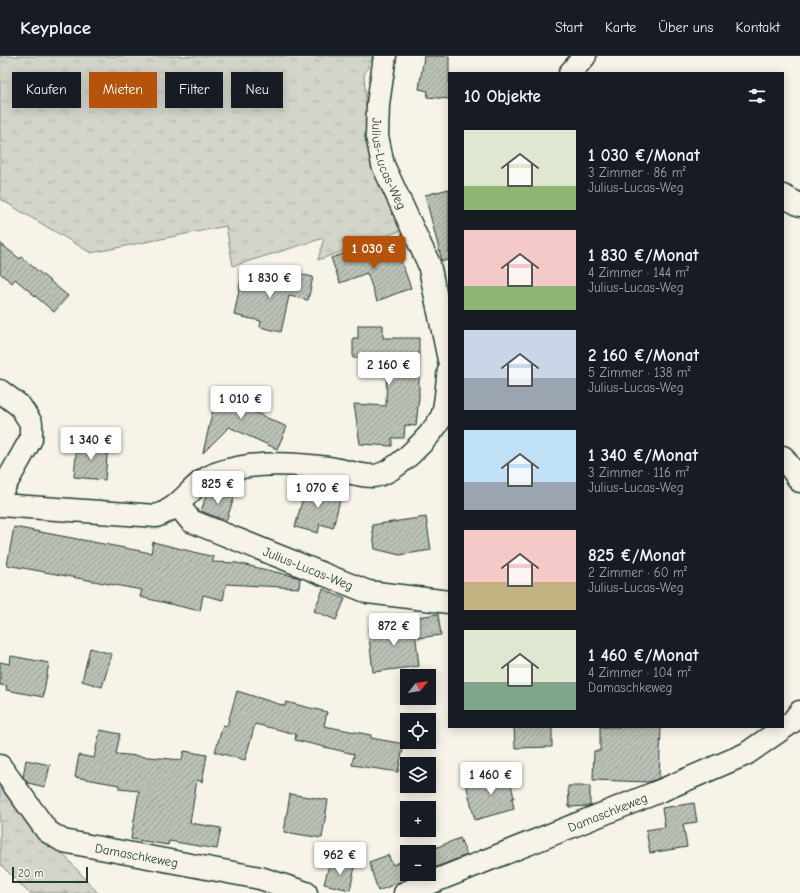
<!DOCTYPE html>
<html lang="de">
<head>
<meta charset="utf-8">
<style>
  :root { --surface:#171b24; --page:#242831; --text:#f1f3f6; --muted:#9ea1a6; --line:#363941; --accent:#b45309 }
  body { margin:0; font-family:"Comic Neue",sans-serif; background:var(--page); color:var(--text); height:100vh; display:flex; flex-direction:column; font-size:15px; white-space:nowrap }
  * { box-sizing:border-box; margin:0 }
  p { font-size:13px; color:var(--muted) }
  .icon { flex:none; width:22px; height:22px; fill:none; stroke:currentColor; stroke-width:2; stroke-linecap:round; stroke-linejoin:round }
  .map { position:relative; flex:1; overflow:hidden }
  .sheet { position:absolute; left:448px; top:16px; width:336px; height:656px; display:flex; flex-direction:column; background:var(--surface); border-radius:0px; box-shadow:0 2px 10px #0003 }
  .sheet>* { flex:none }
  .banner { position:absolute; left:12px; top:16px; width:376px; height:36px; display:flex; gap:8px }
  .needle { width:26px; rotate:60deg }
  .tools { position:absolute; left:400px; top:613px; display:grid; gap:8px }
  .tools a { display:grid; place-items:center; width:36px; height:36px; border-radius:0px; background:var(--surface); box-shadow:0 2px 10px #0003; font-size:20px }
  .scale { position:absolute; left:12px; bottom:10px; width:76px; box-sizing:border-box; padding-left:4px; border:2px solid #1f3d34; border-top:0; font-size:11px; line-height:14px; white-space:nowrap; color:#1f3d34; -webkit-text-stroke:3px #f7f3e8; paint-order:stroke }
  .price { position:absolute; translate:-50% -34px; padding:0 9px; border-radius:4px; background:#fff; color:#222; font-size:13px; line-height:26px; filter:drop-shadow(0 1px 2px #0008) }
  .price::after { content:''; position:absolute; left:50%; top:24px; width:12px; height:9px; margin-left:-6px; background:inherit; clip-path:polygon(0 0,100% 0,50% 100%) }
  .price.active { background:var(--accent); color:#fff }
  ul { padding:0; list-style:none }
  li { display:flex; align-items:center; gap:12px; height:100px; padding:0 16px }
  li span { display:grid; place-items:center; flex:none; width:112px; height:80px; border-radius:0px; color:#555 }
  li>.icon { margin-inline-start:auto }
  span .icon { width:48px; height:48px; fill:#fffc; stroke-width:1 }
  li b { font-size:17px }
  h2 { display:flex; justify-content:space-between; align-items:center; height:48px; padding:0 16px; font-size:17px }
  .tag { padding:0 14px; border-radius:0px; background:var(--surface); box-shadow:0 2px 10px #0003; font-size:14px; line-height:36px }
  .tag.active { background:var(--accent); color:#fff }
  header { display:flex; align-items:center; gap:24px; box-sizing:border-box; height:56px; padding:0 20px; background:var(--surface); border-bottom:1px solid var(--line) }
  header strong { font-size:19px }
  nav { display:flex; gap:22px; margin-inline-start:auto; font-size:14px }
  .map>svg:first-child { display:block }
  .grass { fill:url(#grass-tufts); stroke:#79897f }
  .building { fill:url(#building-hatch); stroke:#1f3d34 }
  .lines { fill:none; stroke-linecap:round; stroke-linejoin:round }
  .street-casing { stroke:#1f3d34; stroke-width:25 }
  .street { stroke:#f7f3e8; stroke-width:22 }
  .labels { text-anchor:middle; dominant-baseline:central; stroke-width:3; stroke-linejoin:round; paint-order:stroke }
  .street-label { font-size:13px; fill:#1f3d34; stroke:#f7f3e8 }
</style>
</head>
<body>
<header>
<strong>Keyplace</strong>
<nav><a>Start</a><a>Karte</a><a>Über uns</a><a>Kontakt</a></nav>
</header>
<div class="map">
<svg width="800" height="837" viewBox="0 0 800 837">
  <defs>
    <pattern id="grass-tufts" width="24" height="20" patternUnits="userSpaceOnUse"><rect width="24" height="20" fill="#d3d5ca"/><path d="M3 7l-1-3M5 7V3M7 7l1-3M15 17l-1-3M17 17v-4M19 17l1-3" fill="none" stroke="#b5b8ae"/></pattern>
    <pattern id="building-hatch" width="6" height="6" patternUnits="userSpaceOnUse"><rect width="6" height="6" fill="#bbc1b6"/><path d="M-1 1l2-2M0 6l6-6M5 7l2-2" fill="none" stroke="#979e95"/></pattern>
  </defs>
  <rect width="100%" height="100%" fill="#f7f3e8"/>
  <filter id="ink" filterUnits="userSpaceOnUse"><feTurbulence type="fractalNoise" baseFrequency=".025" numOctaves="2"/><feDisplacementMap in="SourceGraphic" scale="8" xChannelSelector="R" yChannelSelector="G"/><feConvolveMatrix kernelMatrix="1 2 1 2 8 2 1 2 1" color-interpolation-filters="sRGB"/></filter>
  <g filter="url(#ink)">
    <!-- grass -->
    <path class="grass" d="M0 0H373L364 19 370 95 405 173 318 204 324 182 233 210 226 170 91 197 0 143Z
      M0 728 98 837H29L0 808Z"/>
    <!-- building -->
    <path class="building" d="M424 0H449V43L427 41 428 35 419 33Z
      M449 133V204L442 205 425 139Z
      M0 187 20 203 21 201 68 240 54 256 15 223 12 227 0 217Z
      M366 190 370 200 396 191 411 232 377 245 367 217 340 227 331 202Z
      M294 217 313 221 308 244 289 240 281 276 260 271 261 265 234 259 242 219 291 229Z
      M358 269H383V282H419V341L416 370 405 369 404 382H392V390L360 388 354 348 386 350 387 302H353V282H358Z
      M218 331 246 337 251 344 248 353 287 371 277 393 229 371 203 397Z
      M77 386 108 389 105 424 74 421Z
      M317 429 342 436 333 472 320 468 318 477 295 471 306 431 315 433Z
      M211 434 234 442 226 465 201 455 207 437Z
      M426 461 431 494 400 499 375 493 372 469Z
      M14 471 151 497 153 486 214 501 212 506 237 507 297 521 300 522 299 532 226 528 223 544 203 539 200 555 140 541 142 534 7 509Z
      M323 533 345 543 336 564 314 555Z
      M438 558 441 579 419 582 417 561Z
      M414 566 419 610 373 616 368 572Z
      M90 592 112 598 102 631 82 625Z
      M11 600 49 607 43 641 6 634 7 630 0 629V606L10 608Z
      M237 635 285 650 286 646 327 656 324 670 371 679V682L404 688 398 716 352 709 354 698 295 684 296 678 255 668 245 704 215 696 223 669 227 670Z
      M514 671H552V691L515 692Z
      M600 671H661L659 722 649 726 593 724 594 695H600Z
      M100 674 120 678 116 698 182 704 184 695 207 699 202 726 197 724 190 767 221 772 217 793 169 785 168 789 131 783 139 735 119 733V729L75 721 79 699 94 702Z
      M26 704 50 709 45 731 28 727 23 721Z
      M509 718 514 742H512L514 753 475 764 466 728Z
      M568 730H590V750L569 751Z
      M290 738 328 744 322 782 284 776Z
      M694 747 697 766 683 768 687 791 650 797 646 774 665 771 662 752Z
      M460 782 467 799 429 814V796H425Z
      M388 799 393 809 407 803V818H419L378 835 369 806Z
      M330 805 355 811 350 834 324 828Z"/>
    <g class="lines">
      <defs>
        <g id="street">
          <path id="s1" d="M385 0 378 48 377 80 383 109 429 208 449 304"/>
          <path d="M570 17 585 0"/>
          <path d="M783 140 800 149"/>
          <path d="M0 335 20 350 31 367V383L0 438"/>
          <path d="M783 401 800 425"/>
          <path d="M0 449 156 460C176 454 185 439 201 426 211 418 225 414 237 412 266 406 299 408 328 412 343 414 359 420 373 420 394 419 431 380 441 362 446 354 447 325 449 314"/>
          <path id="s2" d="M178 449 191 465 368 536 449 546"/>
          <path id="s3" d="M0 710 47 775 63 785 260 822 306 837"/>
          <path id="s4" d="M405 837 660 735 746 698 792 666 800 656"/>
        </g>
      </defs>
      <!-- street casing -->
      <use href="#street" class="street-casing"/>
      <!-- street -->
      <use href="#street" class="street"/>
    </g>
  </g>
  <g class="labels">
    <!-- street labels -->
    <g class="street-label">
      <text stroke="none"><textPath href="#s1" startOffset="110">Julius-Lucas-Weg</textPath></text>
      <text stroke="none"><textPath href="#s2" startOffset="147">Julius-Lucas-Weg</textPath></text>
      <text stroke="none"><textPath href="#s4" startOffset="218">Damaschkeweg</textPath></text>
      <text stroke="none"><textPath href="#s3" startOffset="174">Damaschkeweg</textPath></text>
    </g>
  </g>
</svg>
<div class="tools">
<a><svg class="needle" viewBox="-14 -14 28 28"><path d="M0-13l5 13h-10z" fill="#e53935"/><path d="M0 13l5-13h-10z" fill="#9ea1a6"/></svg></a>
<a><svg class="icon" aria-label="locate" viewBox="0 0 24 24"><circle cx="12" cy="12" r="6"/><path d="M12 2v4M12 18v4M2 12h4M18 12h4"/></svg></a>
<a><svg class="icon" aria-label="layers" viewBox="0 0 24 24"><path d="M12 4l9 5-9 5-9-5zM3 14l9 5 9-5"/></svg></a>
<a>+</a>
<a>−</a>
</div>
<div class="scale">20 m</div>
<b class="price active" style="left:374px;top:214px">1 030 €</b>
<b class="price" style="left:270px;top:243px">1 830 €</b>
<b class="price" style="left:389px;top:330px">2 160 €</b>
<b class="price" style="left:241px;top:364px">1 010 €</b>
<b class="price" style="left:91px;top:405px">1 340 €</b>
<b class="price" style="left:218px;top:449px">825 €</b>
<b class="price" style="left:318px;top:453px">1 070 €</b>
<b class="price" style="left:394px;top:591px">872 €</b>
<b class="price" style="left:491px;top:740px">1 460 €</b>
<b class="price" style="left:340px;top:820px">962 €</b>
<div class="banner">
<a class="tag">Kaufen</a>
<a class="tag active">Mieten</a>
<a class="tag">Filter</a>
<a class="tag">Neu</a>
</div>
<section class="sheet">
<h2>10 Objekte<svg class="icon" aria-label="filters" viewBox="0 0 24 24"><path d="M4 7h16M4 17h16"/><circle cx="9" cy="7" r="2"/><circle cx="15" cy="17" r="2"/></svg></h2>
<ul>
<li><span style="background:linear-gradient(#dfe7d0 70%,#8fb573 0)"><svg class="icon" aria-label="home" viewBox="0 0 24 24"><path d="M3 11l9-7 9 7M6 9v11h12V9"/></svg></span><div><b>1 030 €/Monat</b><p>3 Zimmer · 86 m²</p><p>Julius-Lucas-Weg</p></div></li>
<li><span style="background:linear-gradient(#f6c9c9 70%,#8fb573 0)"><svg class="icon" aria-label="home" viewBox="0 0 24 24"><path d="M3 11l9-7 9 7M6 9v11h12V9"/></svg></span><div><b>1 830 €/Monat</b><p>4 Zimmer · 144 m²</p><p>Julius-Lucas-Weg</p></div></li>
<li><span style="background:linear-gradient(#c9d6e8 60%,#9aa5b1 0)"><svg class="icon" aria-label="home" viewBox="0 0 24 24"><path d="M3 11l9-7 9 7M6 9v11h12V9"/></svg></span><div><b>2 160 €/Monat</b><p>5 Zimmer · 138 m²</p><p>Julius-Lucas-Weg</p></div></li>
<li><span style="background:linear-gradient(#bfe0f5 65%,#9aa5b1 0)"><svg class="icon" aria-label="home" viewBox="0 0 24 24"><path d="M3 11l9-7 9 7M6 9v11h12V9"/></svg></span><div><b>1 340 €/Monat</b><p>3 Zimmer · 116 m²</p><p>Julius-Lucas-Weg</p></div></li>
<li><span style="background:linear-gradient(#f6c9c9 65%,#c2b280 0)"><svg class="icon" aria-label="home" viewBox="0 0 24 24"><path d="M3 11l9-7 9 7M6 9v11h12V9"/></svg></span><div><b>825 €/Monat</b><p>2 Zimmer · 60 m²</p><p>Julius-Lucas-Weg</p></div></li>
<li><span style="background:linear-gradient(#dfe7d0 65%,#7fa58c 0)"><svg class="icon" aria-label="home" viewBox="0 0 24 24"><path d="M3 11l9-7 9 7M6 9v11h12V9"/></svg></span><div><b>1 460 €/Monat</b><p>4 Zimmer · 104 m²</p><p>Damaschkeweg</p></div></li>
</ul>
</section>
</div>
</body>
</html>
